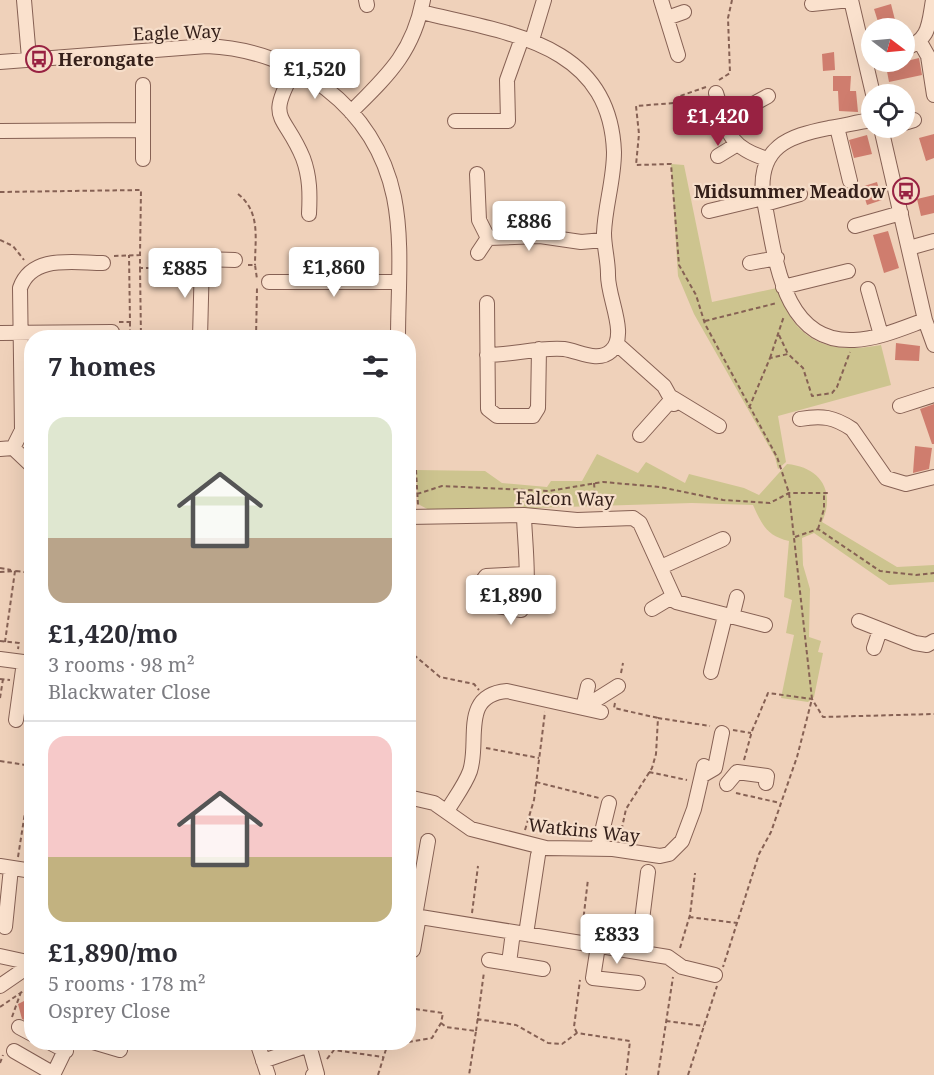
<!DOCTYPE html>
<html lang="en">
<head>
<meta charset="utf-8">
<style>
  :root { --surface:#fff; --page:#f7f7f7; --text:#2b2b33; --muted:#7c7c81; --line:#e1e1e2; --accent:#982242 }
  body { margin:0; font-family:"Noto Serif",serif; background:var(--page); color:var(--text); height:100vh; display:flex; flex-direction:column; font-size:22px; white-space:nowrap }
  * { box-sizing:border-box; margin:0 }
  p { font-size:20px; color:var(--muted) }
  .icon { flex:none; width:33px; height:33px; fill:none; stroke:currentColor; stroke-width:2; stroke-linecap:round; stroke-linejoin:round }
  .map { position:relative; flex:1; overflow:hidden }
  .side { position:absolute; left:24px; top:330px; width:392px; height:720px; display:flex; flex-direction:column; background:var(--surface); border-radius:24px; box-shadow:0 6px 24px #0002 }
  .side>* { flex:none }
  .needle { width:39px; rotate:106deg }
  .tools { position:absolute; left:861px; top:18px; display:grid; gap:12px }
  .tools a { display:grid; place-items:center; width:54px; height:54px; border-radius:50%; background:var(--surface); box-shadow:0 6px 24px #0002; font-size:30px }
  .price { position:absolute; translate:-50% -51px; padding:0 14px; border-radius:6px; background:#fff; color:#222; font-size:20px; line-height:39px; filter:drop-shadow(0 2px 3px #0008) }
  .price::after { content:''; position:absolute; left:50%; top:36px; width:18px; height:14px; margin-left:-9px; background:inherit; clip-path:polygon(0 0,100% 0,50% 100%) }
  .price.current { background:var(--accent); color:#fff }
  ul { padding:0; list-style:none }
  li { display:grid; align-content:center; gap:12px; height:318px; padding:0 24px }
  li+li { border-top:2px solid var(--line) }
  li span { display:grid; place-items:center; height:186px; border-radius:18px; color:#555 }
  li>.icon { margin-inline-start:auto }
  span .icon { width:108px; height:108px; fill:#fffc; stroke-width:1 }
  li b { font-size:26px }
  h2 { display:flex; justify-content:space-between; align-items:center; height:72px; padding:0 24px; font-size:26px }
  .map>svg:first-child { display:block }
  .green { fill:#cdc48f }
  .building { fill:#cf7d6e }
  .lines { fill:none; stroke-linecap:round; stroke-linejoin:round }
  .minor-casing { stroke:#866154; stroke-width:16 }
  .path { stroke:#866154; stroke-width:2; stroke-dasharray:4.5 3; stroke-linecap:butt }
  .minor { stroke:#fae1cd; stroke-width:14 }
  .labels { text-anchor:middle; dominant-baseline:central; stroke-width:4.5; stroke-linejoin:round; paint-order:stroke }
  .street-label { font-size:18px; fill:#35201a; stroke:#f6deca }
  .poi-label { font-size:18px; font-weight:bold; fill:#35201a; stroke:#f6deca; text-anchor:start }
</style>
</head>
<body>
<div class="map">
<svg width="934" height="1075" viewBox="0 0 934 1075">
  <rect width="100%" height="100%" fill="#efd1ba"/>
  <!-- green -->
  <path class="green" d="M671 164 684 165 712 302 777 288C795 342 828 355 881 345L891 385 778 416 786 462 778 469 775 457 694 314 678 276Z
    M597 454 638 473 646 462 685 483 689 474 744 488 759 495 787 464C820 467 836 491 822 522L897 567 934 565V582L889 585 814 533 802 538 803 565 810 589 809 637 821 641 818 652 823 653 814 697 808 702 781 698 794 635 786 633 792 600 784 597 789 541C767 536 762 525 753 505L692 503 431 511 418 504 416 470 485 471 502 483 547 487 551 481H582Z"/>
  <!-- building -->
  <path class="building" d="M891 4 897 28H880L874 9Z
    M834 52 835 70 823 71 822 54Z
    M919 58 922 75 889 82 886 66Z
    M833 76H851L850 91H856L858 112 839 111 838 91H833Z
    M934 134V158L926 161 919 138Z
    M867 135 872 154 854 158 849 140Z
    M877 182 882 200 867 205 861 187Z
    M934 195V213L921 216 917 199Z
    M888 231 899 268 884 273 873 235Z
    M896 343 920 346 919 361 895 360Z
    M934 404V444H932L920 409Z
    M915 446 932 448 929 469 913 473Z
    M32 997V1023L22 1019 18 1004Z"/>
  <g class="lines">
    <defs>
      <path id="minor" d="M24 0 29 58
        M366 0 367 5
        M661 0 678 55
        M851 0 873 94
        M812 4 850 0
        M421 12C506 33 610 42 614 152 614 180 605 206 604 233 604 247 608 260 608 274 607 297 629 335 611 351 598 363 579 351 564 349 538 347 513 355 487 355
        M667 18 684 12
        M532 40 544 0
        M920 42 928 56 934 95
        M904 48C930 42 929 22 933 0
        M0 62 207 46C295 50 375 106 394 197 403 242 398 291 398 338
        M295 69C265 122 284 112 303 158 310 177 310 194 309 214
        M143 85V159
        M716 93C728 131 726 146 767 159
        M351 112C387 76 413 53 423 0
        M724 120 768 96
        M872 120C857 122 843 126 829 128 788 136 758 147 763 196 775 249 779 344 854 340 878 339 903 328 925 320
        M455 121H508L507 80 522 38
        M904 123 914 120
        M837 127 850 181
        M881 128 925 320 934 345
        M0 131 143 130
        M718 156 736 145
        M477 174 479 220 488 238 540 236 581 242 604 240
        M765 204 800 194
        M709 211 763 198
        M855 226 901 213
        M909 248 934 241
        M478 253 488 238
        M172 259H202L200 338
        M202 259 235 260
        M750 263 777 258
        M269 282H398
        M783 287 848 271
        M868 289 881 335
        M487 303 488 409 497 416H533L538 408 539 349
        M0 333 112 332
        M617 344 664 386 674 404
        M900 406 934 395
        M800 419C822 415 834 417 852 429L886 478 906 484 934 477
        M640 435 673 398 719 426
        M13 448 32 466
        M0 449 13 448 22 430 20 288C32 254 74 263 103 263
        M524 515C524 536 532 595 521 610L491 605 481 599 478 587 486 576 525 574
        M408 517 524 515 577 520 633 518 640 523 676 602 765 625
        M661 567 723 539
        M652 609 672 597
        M732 617 737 597
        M859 621 915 643 927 645 934 641
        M874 648 880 630
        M0 659 31 663
        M711 672 725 616
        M583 708 618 686
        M583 708 588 686
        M16 720 24 662
        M703 775 715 768 722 733
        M727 784 737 772 767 776 766 783
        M408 797 434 803 471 829 546 848 613 849 660 856 669 854 682 841 694 809 704 766
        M447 811C454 799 465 785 470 771 480 741 460 695 507 691L601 712
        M598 848 609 803
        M0 866 32 871
        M408 915 668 957 682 967 715 975
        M415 916 428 841
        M5 927 11 868
        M526 934 538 855
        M598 946 593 978 638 983
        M408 949 413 950 419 916
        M638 952 648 872
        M0 956 32 963
        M489 960 543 969
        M509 963 513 932
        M0 986 32 964
        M19 1027 32 1034
        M49 1042 66 1051
        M93 1042 120 1050
        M257 1042 268 1075
        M309 1045 317 1074 313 1075
        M14 1051 54 1074
        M263 1061 318 1042
        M53 1075 69 1042"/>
    </defs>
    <!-- minor casing -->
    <use href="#minor" class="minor-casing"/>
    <!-- path -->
    <path class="path" d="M719 80 730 73 728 18 732 0
      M706 87 680 96 674 103 636 106 639 134 636 165 671 164 679 265 696 295 705 324 777 457 789 493 812 699 797 757 771 832 759 854 723 967
      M0 192 141 190 140 255
      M238 194C261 212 255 239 255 265
      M0 240 13 246 24 260
      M114 256 140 255V268H164
      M248 265H255L257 279
      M140 268 141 338
      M705 321 777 303
      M119 322H130L129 255
      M130 322V338
      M779 335 788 354
      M256 338 257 288
      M770 358 784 316
      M749 408 770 358 788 354 803 368 812 396 832 393 837 387 850 352
      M416 470 418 505
      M594 483 596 507
      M417 494 442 486 549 491 603 482 660 487 723 500 770 503 789 493H829
      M818 529 824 509V494
      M795 537 818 529 880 571 916 575 934 573
      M0 568 11 570
      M16 571 32 573
      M0 572 15 571 5 642
      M0 641 19 643 18 649
      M408 650 440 677 474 684 479 690
      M621 673 623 663
      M0 679 10 680
      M0 698 3 679
      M615 703 614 708 658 718
      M733 730 751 733
      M486 748 539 758
      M744 760 752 731 768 693 812 699 823 717 934 714
      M0 761 32 766
      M649 772 687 780
      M536 782 599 798
      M736 793 780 803
      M525 830 534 800 545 712
      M620 837 626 809 652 768 656 754 658 718 710 726
      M18 857 32 768
      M472 913 478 866
      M689 917 737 923
      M582 931 588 879
      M680 948 690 915 695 873
      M0 1007 32 985
      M408 1008 443 1013 441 1023 432 1038 408 1042
      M12 1017 21 992
      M477 1019 516 1025 548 1043 562 1044 577 1033 630 1041 626 1075
      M666 1021 704 1026
      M441 1023 446 1027 476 1031 469 1075
      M476 1031 484 972
      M577 1033 574 1027 580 980
      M327 1059 334 1050 383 1057
      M0 1063 3 1055
      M378 1075 387 1046 407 1042
      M658 1075 673 977
      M688 1075 717 986"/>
    <!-- minor -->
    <use href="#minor" class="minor"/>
  </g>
  <!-- icons -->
  <defs>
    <symbol id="bus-ring" viewBox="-11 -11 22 22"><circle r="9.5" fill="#f6deca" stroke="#982242" stroke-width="1.5"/><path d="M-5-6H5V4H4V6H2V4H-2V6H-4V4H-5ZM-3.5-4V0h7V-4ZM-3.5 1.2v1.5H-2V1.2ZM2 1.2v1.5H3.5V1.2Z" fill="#982242"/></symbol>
  </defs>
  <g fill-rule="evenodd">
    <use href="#bus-ring" x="24" y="44" width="30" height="30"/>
    <use href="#bus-ring" x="891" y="176" width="30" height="30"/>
  </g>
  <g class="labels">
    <!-- street labels -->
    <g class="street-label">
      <text transform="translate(177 32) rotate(-2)">Eagle Way</text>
      <text transform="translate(565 498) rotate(1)">Falcon Way</text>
      <text transform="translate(584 830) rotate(6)">Watkins Way</text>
    </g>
    <!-- poi labels -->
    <g class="poi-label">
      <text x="58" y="59">Herongate</text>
      <text x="886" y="191" text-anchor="end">Midsummer Meadow</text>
    </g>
  </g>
</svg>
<div class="tools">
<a><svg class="needle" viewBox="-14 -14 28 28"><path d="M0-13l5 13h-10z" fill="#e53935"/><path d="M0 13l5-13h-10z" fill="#7c7c81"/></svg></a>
<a><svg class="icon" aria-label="locate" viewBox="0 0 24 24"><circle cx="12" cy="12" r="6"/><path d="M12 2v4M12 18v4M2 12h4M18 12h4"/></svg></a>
</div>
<b class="price" style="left:315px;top:100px">£1,520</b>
<b class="price current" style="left:718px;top:147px">£1,420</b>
<b class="price" style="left:529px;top:252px">£886</b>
<b class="price" style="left:334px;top:298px">£1,860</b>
<b class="price" style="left:185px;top:299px">£885</b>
<b class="price" style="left:511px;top:626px">£1,890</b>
<b class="price" style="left:617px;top:965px">£833</b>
<section class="side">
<h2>7 homes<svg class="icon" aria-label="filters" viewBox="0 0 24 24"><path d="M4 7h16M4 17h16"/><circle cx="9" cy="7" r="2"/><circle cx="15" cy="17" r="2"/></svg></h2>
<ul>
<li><span style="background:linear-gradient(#dfe7d0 65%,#b9a48a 0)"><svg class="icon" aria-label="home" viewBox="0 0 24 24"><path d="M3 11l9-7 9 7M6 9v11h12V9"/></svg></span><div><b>£1,420/mo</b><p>3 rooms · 98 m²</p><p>Blackwater Close</p></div></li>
<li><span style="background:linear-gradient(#f6c9c9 65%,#c2b280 0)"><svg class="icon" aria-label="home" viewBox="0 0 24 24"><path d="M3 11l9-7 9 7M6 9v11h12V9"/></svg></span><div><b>£1,890/mo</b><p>5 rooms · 178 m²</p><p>Osprey Close</p></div></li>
</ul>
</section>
</div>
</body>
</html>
